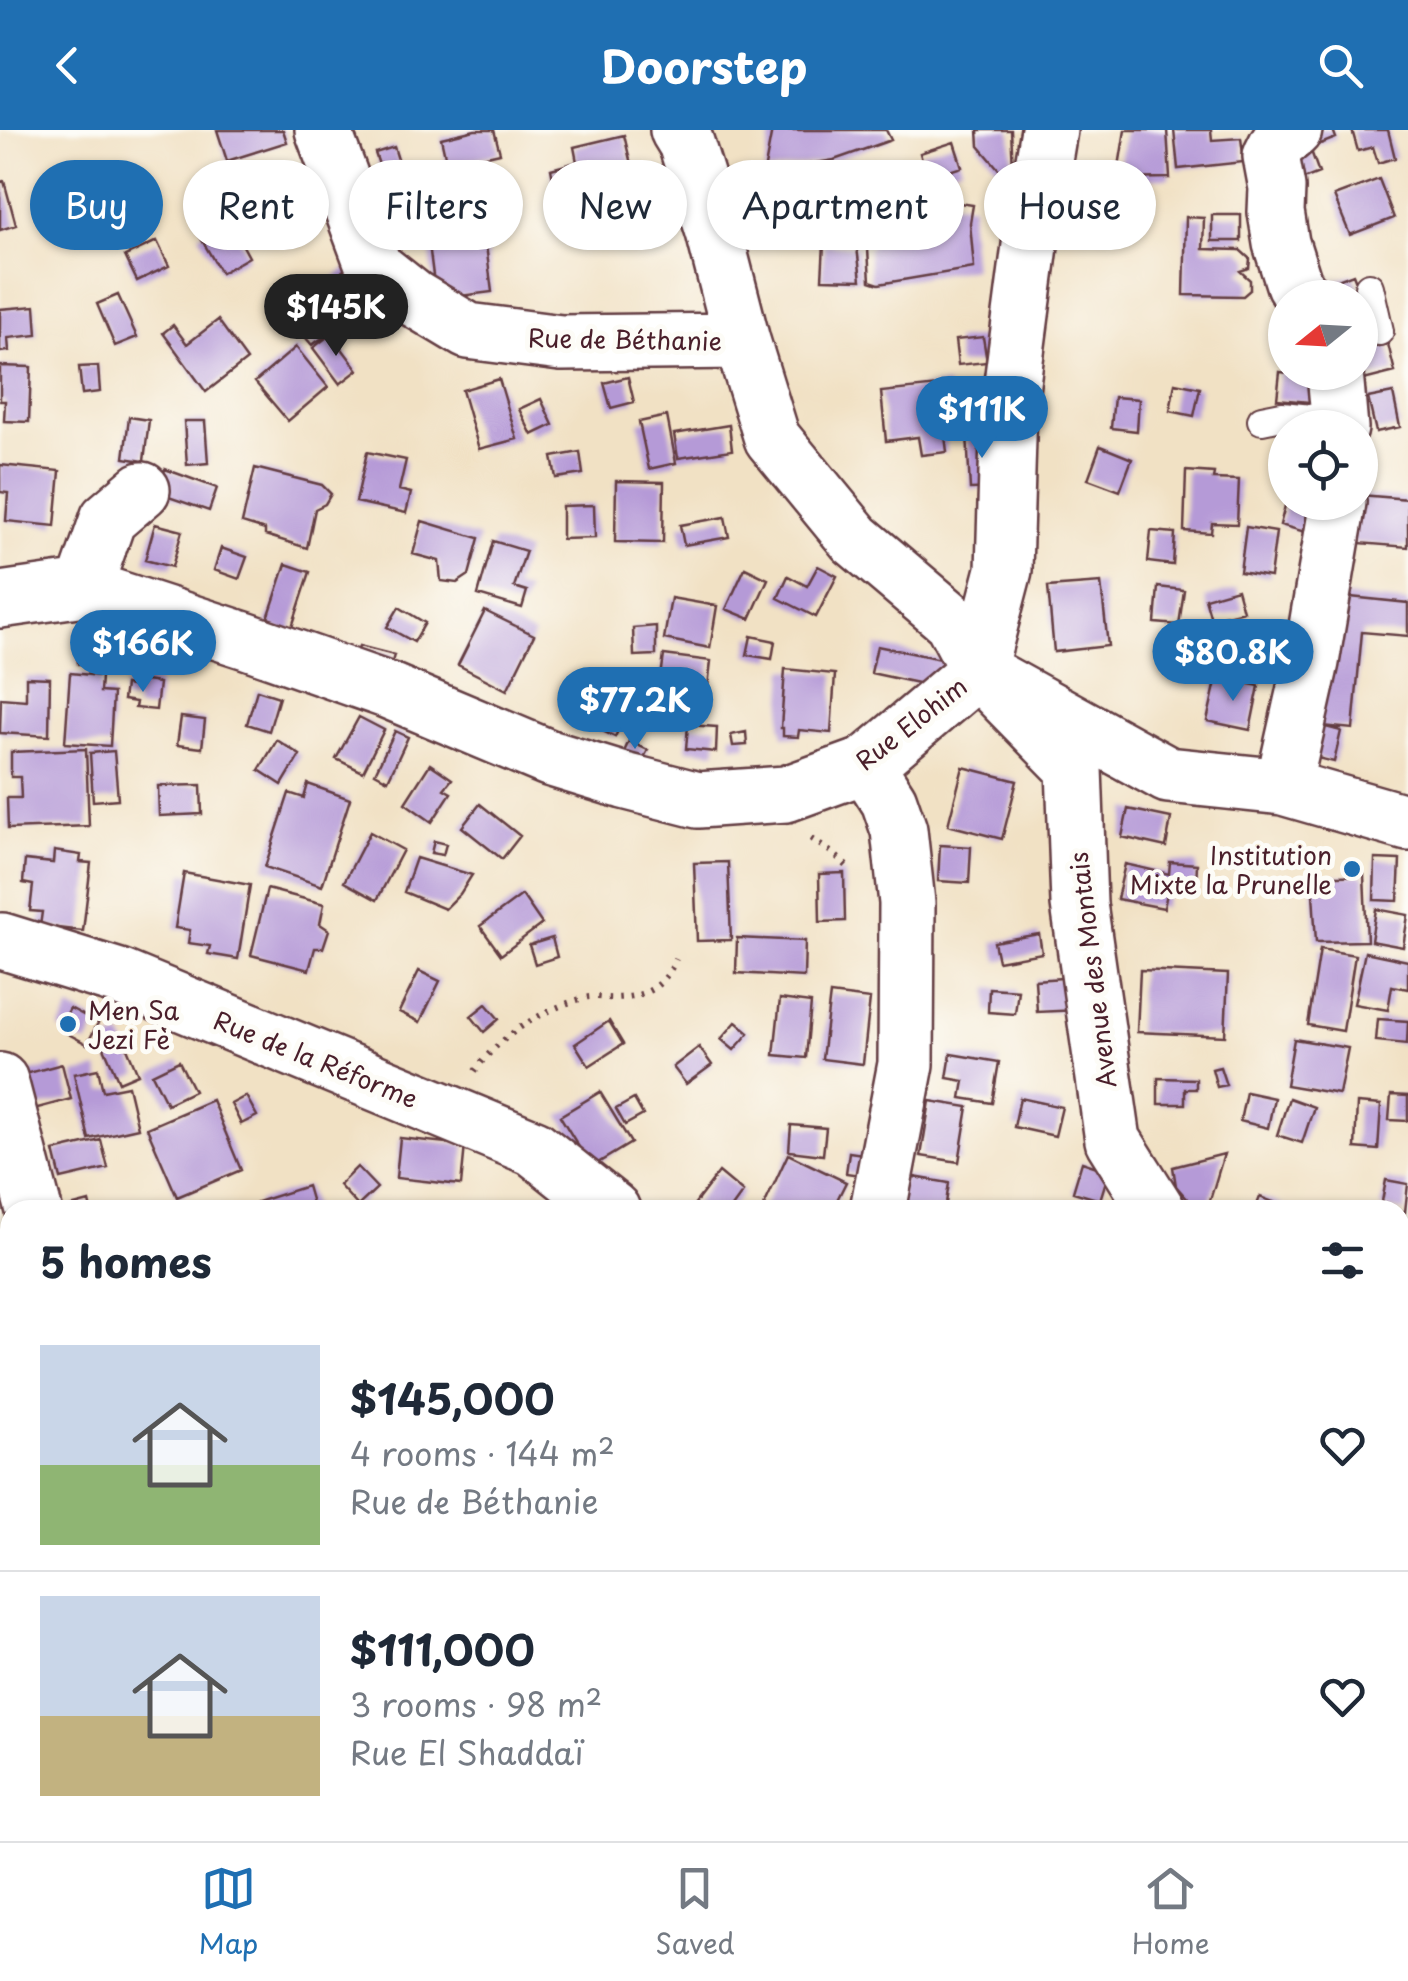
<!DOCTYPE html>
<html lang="en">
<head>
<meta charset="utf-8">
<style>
  :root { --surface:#fff; --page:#f2f2f3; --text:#1f2937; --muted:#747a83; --line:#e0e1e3; --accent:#1f6fb2 }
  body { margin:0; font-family:"Playpen Sans",sans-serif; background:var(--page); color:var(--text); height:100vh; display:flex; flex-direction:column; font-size:38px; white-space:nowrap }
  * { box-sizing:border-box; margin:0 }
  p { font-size:32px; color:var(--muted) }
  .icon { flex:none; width:55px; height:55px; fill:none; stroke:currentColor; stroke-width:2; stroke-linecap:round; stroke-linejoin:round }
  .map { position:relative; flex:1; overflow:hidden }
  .sheet { position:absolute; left:0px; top:1070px; width:1410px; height:642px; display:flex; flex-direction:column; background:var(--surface); border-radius:30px 30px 0 0; box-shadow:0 2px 8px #0004 }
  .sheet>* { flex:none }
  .banner { position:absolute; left:30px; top:30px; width:1350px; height:90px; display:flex; gap:20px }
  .needle { width:65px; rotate:252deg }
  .buttons { position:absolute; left:1268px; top:150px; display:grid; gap:20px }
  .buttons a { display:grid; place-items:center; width:110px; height:110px; border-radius:50%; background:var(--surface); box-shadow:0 2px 8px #0004; font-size:50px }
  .price { position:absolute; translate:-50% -85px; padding:0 22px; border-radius:35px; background:var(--accent); color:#fff; font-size:32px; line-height:65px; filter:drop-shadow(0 2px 5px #0008) }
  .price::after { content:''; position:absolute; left:50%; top:60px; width:30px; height:22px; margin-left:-15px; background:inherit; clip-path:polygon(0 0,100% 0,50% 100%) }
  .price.on { background:#222; color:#fff }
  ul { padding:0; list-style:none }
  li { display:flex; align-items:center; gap:30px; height:250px; padding:0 40px }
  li+li { border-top:2px solid var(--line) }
  li span { display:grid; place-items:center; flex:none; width:280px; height:200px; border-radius:0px; color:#555 }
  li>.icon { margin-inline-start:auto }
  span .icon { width:120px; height:120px; fill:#fffc; stroke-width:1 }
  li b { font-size:42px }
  h2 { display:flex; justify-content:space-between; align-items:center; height:120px; padding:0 40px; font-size:42px }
  .chip { padding:0 35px; border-radius:45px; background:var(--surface); box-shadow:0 2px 8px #0004; font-size:35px; line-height:90px }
  .chip.on { background:var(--accent); color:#fff }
  header { display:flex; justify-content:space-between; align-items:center; height:130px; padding:0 40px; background:var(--accent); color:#fff; font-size:45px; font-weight:700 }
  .menu { display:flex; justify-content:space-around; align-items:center; height:140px; border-top:2px solid var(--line); background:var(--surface); font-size:28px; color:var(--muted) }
  .menu a { display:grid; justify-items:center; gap:5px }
  .menu .on { color:var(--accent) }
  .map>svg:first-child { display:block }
  .building { fill:#b59ad7 }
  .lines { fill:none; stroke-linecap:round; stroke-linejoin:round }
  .lane-casing { stroke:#633c42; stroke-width:32 }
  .street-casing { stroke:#633c42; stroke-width:60 }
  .path { stroke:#633c42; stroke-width:6; stroke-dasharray:2.5 8; stroke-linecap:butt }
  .lane { stroke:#fff; stroke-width:28 }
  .street { stroke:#fff; stroke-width:55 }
  .poi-dot { fill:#1f6fb2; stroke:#fdfcf7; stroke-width:4 }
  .labels { text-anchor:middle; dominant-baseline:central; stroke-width:10; stroke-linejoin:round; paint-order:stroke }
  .street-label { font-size:25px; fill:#4a1f2b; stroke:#fdfcf7 }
  .poi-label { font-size:25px; fill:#4a1f2b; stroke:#fdfcf7; text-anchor:end }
</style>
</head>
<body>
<header><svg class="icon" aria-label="back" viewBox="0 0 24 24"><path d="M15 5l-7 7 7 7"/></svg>Doorstep<svg class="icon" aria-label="search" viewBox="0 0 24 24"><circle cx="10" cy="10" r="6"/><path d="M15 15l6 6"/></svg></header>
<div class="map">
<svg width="1408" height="1711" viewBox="0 0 1408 1711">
  <rect width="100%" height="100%" fill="#fdfcf7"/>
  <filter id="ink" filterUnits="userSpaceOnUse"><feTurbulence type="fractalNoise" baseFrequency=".01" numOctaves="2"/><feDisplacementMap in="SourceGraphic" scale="20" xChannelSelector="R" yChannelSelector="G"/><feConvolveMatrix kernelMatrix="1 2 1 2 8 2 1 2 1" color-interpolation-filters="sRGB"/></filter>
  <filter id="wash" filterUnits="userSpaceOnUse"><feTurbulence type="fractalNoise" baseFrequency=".0048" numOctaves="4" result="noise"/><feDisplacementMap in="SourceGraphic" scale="40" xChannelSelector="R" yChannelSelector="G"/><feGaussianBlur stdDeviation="2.25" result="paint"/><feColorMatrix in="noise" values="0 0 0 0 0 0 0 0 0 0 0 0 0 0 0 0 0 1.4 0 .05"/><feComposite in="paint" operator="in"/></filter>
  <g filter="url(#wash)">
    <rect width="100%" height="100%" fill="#f1e1c4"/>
    <g id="blocks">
      <!-- building -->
      <path class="building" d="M217 0H283L287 12 227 31Z
        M475 0H494L500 23 447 35 441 8Z
        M772 0H886L891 10 834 30 764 42Z
        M978 0H1011L1014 57 979 16Z
        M1125 0H1167L1170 48 1117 49Z
        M1174 0H1211L1212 10 1241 8 1244 32 1178 39Z
        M1312 0H1333L1336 8 1318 15Z
        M1352 0H1388L1395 28 1378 33 1373 17 1358 21Z
        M624 5 635 51 613 57 615 66 602 69 618 67 625 108 595 113 585 57 556 64 551 39 577 32 574 17Z
        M954 12 962 37 927 48 920 23Z
        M394 17 408 61 390 67 375 23Z
        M1310 18 1319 43 1291 54 1281 29Z
        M1379 49 1394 88 1350 105 1334 66Z
        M4 51 16 95 0 100V52Z
        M690 57 696 89 631 102 625 70Z
        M953 72 973 75 970 93 974 138 879 154 870 151 868 119 901 81Z
        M1212 85H1241V111H1212Z
        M1186 87 1204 88 1203 119 1240 120 1250 129 1249 138 1240 141 1250 150V160L1243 166 1184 165Z
        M228 88 249 127 221 143 199 105Z
        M485 107 492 162 436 169 429 114Z
        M157 111 169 136 137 151 125 126Z
        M824 114 857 117 861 150 822 149Z
        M349 136 359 150 342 164 331 150Z
        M1353 144 1366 177 1360 179V168H1326L1322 156Z
        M118 165 137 207 115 216 97 174Z
        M35 176 37 205 8 208 9 221 0 222V179Z
        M218 190 247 230 206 262 163 203 173 195 187 214Z
        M314 190 325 206 312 215 300 201Z
        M331 204 358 240 340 254 313 218Z
        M983 207 987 232 958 235 955 210Z
        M1388 214 1395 242 1360 251V220Z
        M296 217 328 257 288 291 255 252Z
        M0 236 31 237 29 292 4 291 5 271H0Z
        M98 236 100 262 82 264 79 237Z
        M1280 242 1324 247 1320 273 1277 269Z
        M628 247 634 272 611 278 604 253Z
        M499 249 517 309 479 319 462 260Z
        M1175 253 1200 258 1194 286 1170 281Z
        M947 255 953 304 945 305 947 322 921 325 918 307 886 311 881 262Z
        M1393 263 1400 297 1376 302 1368 268Z
        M1114 267 1139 269 1137 301 1111 298Z
        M541 269 553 295 532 305 519 279Z
        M667 286 676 333 649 339 639 292Z
        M129 287 149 290 144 331 124 328Z
        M184 291H205L208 333 187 335Z
        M729 295 732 320 678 328 674 304Z
        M994 303 997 358 970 359 967 304Z
        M1100 316 1132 329 1120 361 1088 349Z
        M367 322 406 330 399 360 411 363 406 383 356 372Z
        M580 322 583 344 556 348 552 327Z
        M0 335 60 341 55 396 6 391 8 363 0 362Z
        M255 338 322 355 331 364 325 374 315 379 307 418 265 405V400L242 393Z
        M165 339 217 358 209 381 157 363Z
        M1186 341 1214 343 1213 349 1239 350 1237 394 1212 393 1211 403 1184 401Z
        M616 351 664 352 663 413 615 412Z
        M1360 365 1408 369V417L1346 412Z
        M1286 372H1311L1305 402 1280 395Z
        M594 375 595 408 562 409V376Z
        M725 387 729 407 684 415 680 395Z
        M422 391 479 408 469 445 457 453 441 451 439 431 413 424Z
        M155 394 182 401 172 437 145 430Z
        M1246 397 1276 402 1270 447 1240 442Z
        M1151 401 1175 403 1173 435 1148 432Z
        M493 411 526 421 514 457 527 461 522 478 478 465Z
        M221 418 247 427 239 449 214 440Z
        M286 434 310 442 290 503 266 494Z
        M818 436 837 446 816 487 778 468 788 446 807 456Z
        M745 438 768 449 750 489 726 479Z
        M1101 453 1108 516 1054 522 1048 457Z
        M1158 457 1184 460 1179 495 1155 493Z
        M1237 459 1243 481 1211 489 1205 468Z
        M1331 465 1408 473V506L1362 502 1353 599 1322 596 1341 601 1334 632 1305 625Z
        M671 468 717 476 710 518 664 509Z
        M399 477 425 493 414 512 387 497Z
        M485 481 534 505 507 560 458 535Z
        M106 483 153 489 147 534 121 530 123 511 102 508Z
        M656 496V525L634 526 633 498Z
        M96 498 98 533 78 534 76 499Z
        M751 506 775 511 772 529 747 525Z
        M359 516 394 525 389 543 355 534Z
        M877 516 946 530 941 558 871 543Z
        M664 525 711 531 705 583 657 577Z
        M785 539 835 544 831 603 799 600 798 607 783 606V598H781Z
        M70 543 101 546 100 562 113 563 110 616 65 613Z
        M609 543 638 557 615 607 586 593Z
        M26 547 50 548 49 606 0 603 1 568 26 570Z
        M1217 547 1259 556 1250 600 1207 591Z
        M138 550 159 553 156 580 135 578 136 572 123 570 125 555 137 557Z
        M257 560 279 567 269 601 247 594Z
        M181 587 205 590 202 618 177 615Z
        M359 587 384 600 363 642 336 629Z
        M688 595 717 597 716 622 686 619Z
        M395 601 408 607 388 650 375 643Z
        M746 602 747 615 733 616 731 605Z
        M277 610 300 625 282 655 259 640Z
        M629 611 648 620 641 633 623 624Z
        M86 619 89 696 8 699 7 668H21L20 647H11V622Z
        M114 621 118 669 93 671 90 623Z
        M430 634 452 649 444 659 451 663 432 692 405 673Z
        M963 637 1017 651 1002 709 948 695Z
        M308 654 350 669 322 756 265 737 289 663 304 668Z
        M201 655 202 684 159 686 158 656Z
        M480 674 520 706 502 729 462 697Z
        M1128 679 1171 688 1166 717 1122 707Z
        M370 702 403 720 377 770 344 752Z
        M434 711 446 714 443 725 431 723Z
        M940 715 971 717 969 753 938 751Z
        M54 721 81 725 80 732 91 733 83 801 40 796 42 782 30 781 33 755 23 753 25 730 53 733Z
        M416 728 472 745 460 764 445 779 404 762Z
        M1375 729 1400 730 1398 771 1374 770Z
        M728 732 731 810 697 811 694 733Z
        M1170 732 1197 734 1196 755 1169 753 1164 778 1117 769 1125 734 1169 744Z
        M184 743 250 755 238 829 208 824 210 816 188 813 190 800 175 798Z
        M844 743 845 791 820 792 819 744Z
        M1364 745 1367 811 1316 812 1312 747Z
        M267 759 324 774 320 794 329 800 323 818H315L309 840 251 825Z
        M522 765 542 794 501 825 480 796Z
        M1376 779 1408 785 1403 817 1371 811Z
        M1039 804 1042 823 998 831 994 812Z
        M552 808 557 827 535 834 529 815Z
        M737 808 805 811 804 847 736 843Z
        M1320 819 1355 825 1343 901 1308 895Z
        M1365 822 1408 831V859L1392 856 1388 880 1354 874Z
        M1140 840 1228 844 1225 906 1137 902Z
        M419 841 440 851 420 892 399 882Z
        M1076 847 1078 880 1037 882 1035 850Z
        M989 858 1018 860 1015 884 988 882Z
        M830 864 870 869 863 934 822 929Z
        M780 869 811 873 806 928 774 925Z
        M486 874 499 889 484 902 471 886Z
        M70 878 98 893 87 914 59 899Z
        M1378 889 1408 891 1407 914 1376 911Z
        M609 891 623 914 589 936 575 914Z
        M736 892 749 903 734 920 721 909Z
        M122 906 138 944 119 952 102 913Z
        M1294 909 1348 918 1339 964 1286 955Z
        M699 917 712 935 686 954 673 937Z
        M951 924 999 932 992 973 961 968 964 951 947 948Z
        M179 931 194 961 167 974 152 944Z
        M62 934 71 969 34 979 25 944Z
        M1220 937 1226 955 1217 957 1212 939Z
        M98 939 103 961 128 956 138 998 89 1009 74 944Z
        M1158 948 1196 949V959H1185V974H1158Z
        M600 962 631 1013 591 1037 560 986Z
        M1246 962 1274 968 1268 998 1240 991Z
        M1391 965 1408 966V991L1389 990Z
        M246 966 257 986 241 994 231 974Z
        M1020 968 1062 977 1055 1006 1014 997Z
        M1289 968 1314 977 1302 1013 1277 1005Z
        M634 969 643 985 625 995 616 979Z
        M212 970 241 1040 177 1067 147 998Z
        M930 971 968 977 959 1032 921 1026Z
        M1357 973 1381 975 1378 1020 1355 1018Z
        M791 995 826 998 823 1025 789 1021Z
        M400 1008 465 1015 461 1055 396 1048Z
        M101 1010 108 1038 61 1049 54 1021Z
        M849 1022 870 1025 867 1046 846 1043Z
        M788 1024 846 1052 832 1080H762Z
        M1224 1024 1207 1080H1197L1176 1056 1173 1037Z
        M1082 1032 1109 1041 1100 1070 1073 1062Z
        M357 1037 377 1058 358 1076 339 1055Z
        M719 1042 743 1062 730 1080H690Z
        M903 1045 949 1053 945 1080H898Z
        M1386 1050 1408 1054 1405 1082 1381 1077Z
        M307 1056 314 1080H260L257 1072Z
        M1260 1067 1294 1080H1255Z
        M89 1072 91 1080H64L63 1079Z
        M1074 1072 1107 1078V1080H1073Z
        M1407 1215 1408 1216V1264L1400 1261V1238Z
        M0 1437 10 1438 8 1471H0Z
        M1400 1513 1408 1515V1543L1400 1541Z
        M3 1607 10 1632V1653L0 1655V1608Z
        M541 1702H581V1711L541 1710Z
        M1023 1702H1072L1071 1711H1022Z
        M1079 1702H1113V1711H1079Z"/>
    </g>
  </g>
  <g filter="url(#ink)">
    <use href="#blocks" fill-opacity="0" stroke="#633c42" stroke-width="2.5"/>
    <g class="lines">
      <defs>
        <path id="lane" d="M1369 157 1379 201
          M1262 290 1282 286 1340 292"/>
        <path id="street" d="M323 0 374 137 413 168 468 201 561 213 742 211
          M678 0 686 13 714 102 742 211 772 308 855 409 952 491 978 540 1074 638 1079 774 1113 1010 1157 1080
          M1294 0 1277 14 1271 26 1277 58 1276 82 1281 113 1294 154 1303 168
          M1335 242 1340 298
          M84 458 108 389 142 360
          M0 470 84 458 247 511 387 560 549 628 624 651 698 670 786 664 866 635 978 540 1168 645 1283 657 1408 693
          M978 540 1004 440 1009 276 1031 108 1049 0
          M866 635 889 671 899 700 907 773 906 934 878 1080
          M1283 657 1311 532 1338 372
          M2 811 119 847 534 1018 612 1080
          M0 951 34 1080
          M1400 1156 1408 1146
          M1400 1439 1408 1447
          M127 1702 128 1711
          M995 1702 998 1711"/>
      </defs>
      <!-- lane casing -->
      <use href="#lane" class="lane-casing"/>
      <!-- street casing -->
      <use href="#street" class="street-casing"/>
      <!-- path -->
      <path class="path" d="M811 709 834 724 852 741
        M475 941C499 906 543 879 584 868 594 865 604 869 615 868 646 867 664 857 676 829"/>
      <!-- lane -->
      <use href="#lane" class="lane"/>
      <!-- street -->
      <use href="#street" class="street"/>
    </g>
  </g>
  <!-- markers -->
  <g class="poi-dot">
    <circle cx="1352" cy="739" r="10"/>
    <circle cx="68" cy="894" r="10"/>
  </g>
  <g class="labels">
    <!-- street labels -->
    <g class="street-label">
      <text transform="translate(625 209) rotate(1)">Rue de Béthanie</text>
      <text transform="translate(911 593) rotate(-38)">Rue Elohim</text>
      <text transform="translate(1092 840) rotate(-97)">Avenue des Montais</text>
      <text transform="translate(316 929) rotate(22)">Rue de la Réforme</text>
    </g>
    <!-- poi labels -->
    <g class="poi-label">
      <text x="1332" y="725">Institution<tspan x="1332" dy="29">Mixte la Prunelle</tspan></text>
      <text x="88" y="880" text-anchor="start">Men Sa<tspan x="88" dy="29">Jezi Fè</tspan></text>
    </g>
  </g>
</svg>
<div class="buttons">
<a><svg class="needle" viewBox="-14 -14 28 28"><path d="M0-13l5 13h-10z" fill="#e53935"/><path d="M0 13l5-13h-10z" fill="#747a83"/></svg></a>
<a><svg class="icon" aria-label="locate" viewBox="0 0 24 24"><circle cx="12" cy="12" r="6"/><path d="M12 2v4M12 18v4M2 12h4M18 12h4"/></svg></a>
</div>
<b class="price on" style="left:336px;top:229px">$145K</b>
<b class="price" style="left:982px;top:331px">$111K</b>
<b class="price" style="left:143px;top:565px">$166K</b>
<b class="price" style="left:1233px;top:574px">$80.8K</b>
<b class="price" style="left:635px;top:622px">$77.2K</b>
<div class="banner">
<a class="chip on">Buy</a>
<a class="chip">Rent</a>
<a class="chip">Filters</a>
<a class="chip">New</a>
<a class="chip">Apartment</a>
<a class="chip">House</a>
</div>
<section class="sheet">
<h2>5 homes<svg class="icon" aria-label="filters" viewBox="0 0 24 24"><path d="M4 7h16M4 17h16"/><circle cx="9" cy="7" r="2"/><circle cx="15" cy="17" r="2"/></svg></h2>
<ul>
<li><span style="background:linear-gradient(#c9d6e8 60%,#8fb573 0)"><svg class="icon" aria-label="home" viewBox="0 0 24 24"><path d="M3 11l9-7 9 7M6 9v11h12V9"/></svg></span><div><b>$145,000</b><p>4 rooms · 144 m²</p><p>Rue de Béthanie</p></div><svg class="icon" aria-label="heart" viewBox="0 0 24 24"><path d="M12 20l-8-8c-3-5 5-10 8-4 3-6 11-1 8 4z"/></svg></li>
<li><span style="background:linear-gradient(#c9d6e8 60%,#c2b280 0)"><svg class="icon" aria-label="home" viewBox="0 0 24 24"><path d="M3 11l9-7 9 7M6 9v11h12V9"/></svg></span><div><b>$111,000</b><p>3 rooms · 98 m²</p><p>Rue El Shaddaï</p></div><svg class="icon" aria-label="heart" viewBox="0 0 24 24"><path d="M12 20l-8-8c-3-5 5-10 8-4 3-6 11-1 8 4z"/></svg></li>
</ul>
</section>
</div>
<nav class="menu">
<a class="on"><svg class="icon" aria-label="map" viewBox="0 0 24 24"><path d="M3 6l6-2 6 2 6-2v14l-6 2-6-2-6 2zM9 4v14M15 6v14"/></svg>Map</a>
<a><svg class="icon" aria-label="saved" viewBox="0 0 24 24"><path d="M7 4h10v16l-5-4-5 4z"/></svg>Saved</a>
<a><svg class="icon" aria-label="home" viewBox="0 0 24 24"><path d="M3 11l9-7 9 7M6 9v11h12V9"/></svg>Home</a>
</nav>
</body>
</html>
